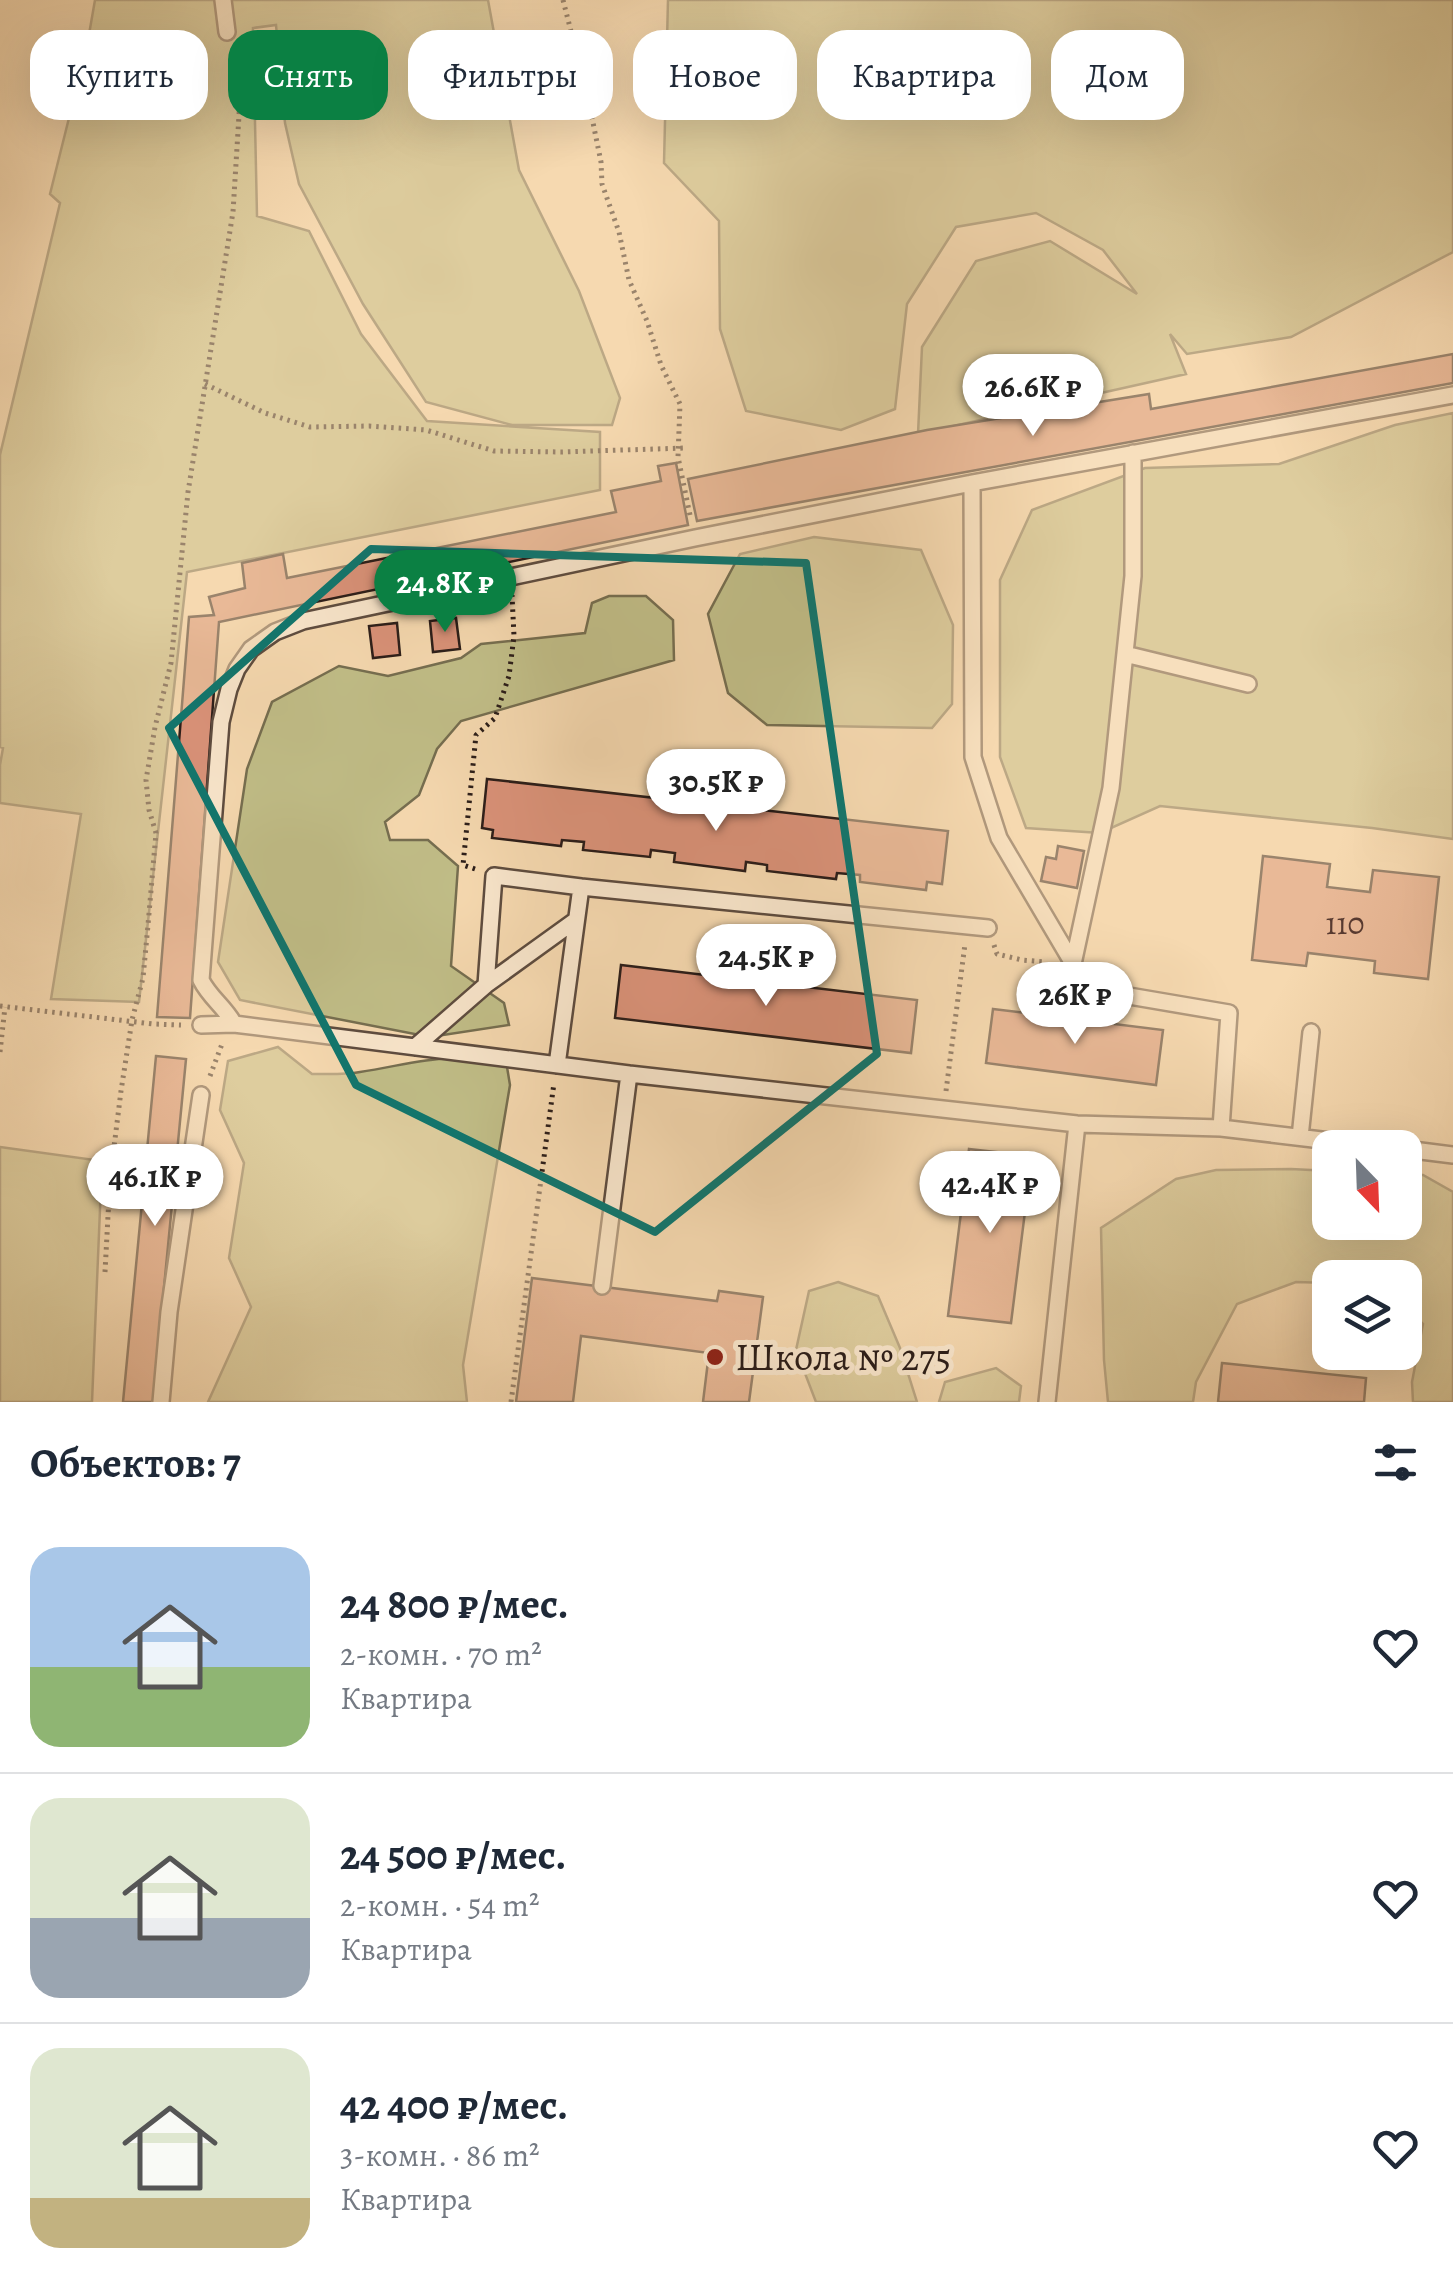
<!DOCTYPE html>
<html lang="ru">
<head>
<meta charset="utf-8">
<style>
  :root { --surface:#fff; --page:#f6f6f7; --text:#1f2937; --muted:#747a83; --line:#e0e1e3; --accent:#0b8043 }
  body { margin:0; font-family:Alegreya,serif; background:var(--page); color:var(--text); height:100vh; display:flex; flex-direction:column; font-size:38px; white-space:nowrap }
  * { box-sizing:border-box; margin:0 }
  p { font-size:32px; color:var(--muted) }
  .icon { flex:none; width:55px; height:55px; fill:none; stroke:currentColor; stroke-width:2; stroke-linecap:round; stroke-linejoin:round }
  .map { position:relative; height:1402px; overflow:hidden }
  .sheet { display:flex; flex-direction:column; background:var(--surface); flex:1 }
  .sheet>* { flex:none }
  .banner { position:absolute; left:30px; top:30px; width:1395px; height:90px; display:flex; gap:20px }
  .needle { width:65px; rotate:157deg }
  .fabs { position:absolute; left:1312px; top:1130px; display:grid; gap:20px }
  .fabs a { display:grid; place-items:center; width:110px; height:110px; border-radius:20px; background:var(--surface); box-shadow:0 10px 40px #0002; font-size:50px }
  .price { position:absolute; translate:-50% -85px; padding:0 22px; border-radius:35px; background:#fff; color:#222; font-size:32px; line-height:65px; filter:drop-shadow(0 2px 5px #0008) }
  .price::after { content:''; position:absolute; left:50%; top:60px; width:30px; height:22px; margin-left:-15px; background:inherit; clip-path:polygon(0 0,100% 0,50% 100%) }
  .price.current { background:var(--accent); color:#fff }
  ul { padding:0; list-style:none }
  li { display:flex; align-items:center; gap:30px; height:250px; padding:0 30px }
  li+li { border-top:2px solid var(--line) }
  li span { display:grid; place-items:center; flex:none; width:280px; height:200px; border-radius:30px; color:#555 }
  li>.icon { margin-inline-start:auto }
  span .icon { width:120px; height:120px; fill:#fffc; stroke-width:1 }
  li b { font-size:42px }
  h2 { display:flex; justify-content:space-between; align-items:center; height:120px; padding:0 30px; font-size:42px }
  .pill { padding:0 35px; border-radius:30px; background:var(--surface); box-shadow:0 10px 40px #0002; font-size:35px; line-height:90px }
  .pill.current { background:var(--accent); color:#fff }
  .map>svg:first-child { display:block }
  .green { fill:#c1be88; stroke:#766e50; stroke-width:2.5 }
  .building { fill:#da9279; stroke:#2b1d19; stroke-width:2.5 }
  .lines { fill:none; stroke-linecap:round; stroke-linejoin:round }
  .lane-casing { stroke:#5e4c3f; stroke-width:20 }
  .path { stroke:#2b1d19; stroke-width:5; stroke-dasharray:2.5 5; stroke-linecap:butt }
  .lane { stroke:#f9e6cc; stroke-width:15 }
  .marked { fill:none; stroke:#0f766e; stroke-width:8; stroke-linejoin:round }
  .poi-dot { fill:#8f2418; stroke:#f9e6cc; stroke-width:4 }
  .labels { text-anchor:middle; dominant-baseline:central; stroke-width:10; stroke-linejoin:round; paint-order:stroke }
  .number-label { font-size:32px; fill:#573a31 }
  .poi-label { font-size:38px; fill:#2b1d19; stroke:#f9e6cc; text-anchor:start }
</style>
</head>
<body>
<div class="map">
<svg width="1453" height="1402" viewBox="0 0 1453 1402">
  <rect width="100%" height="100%" fill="#f6d9b0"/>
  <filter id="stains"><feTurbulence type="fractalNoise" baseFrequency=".002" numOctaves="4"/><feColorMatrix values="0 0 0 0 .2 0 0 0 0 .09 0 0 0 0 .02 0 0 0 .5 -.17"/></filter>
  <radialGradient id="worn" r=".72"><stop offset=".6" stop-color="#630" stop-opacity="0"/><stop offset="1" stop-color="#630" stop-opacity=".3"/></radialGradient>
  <!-- green -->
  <path class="green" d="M95 0H488L519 170 579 291 620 398 612 425H512L426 402 363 304 299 184 285 123 276 25 253 28 257 216 309 231 361 334 427 421 600 432V490L187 572 139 1002 51 999 81 814 0 803V765L3 748 0 747V455L60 203 50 194 87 46Z
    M668 0H1453V252L1291 337 1187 354 1170 334 1186 374 918 434 922 347 976 261 1050 241 1137 294 1103 250 1036 213 956 227 907 304 895 409 841 430 746 411 720 329 719 221 664 163Z
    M1453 413V839L1372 828 1160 806 1100 833 1026 828 1000 757V580L1032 510 1145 468 1279 464 1395 425Z
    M814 537 921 550 953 625 952 704 932 728 767 725 728 693 708 614 740 554Z
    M609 596H646L673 620 674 660 461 721 437 749 419 795 385 822 390 840H428L458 866 451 966 504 1003 509 1025 430 1037 240 1000 218 962 247 769 272 702 339 666 388 676 461 658 481 644 585 633 592 603Z
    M278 1047 312 1074C328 1074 344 1075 360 1072 414 1064 452 1048 507 1067L510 1085 463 1365 467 1402H208L251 1307 229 1258 244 1163 220 1110 228 1061Z
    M0 1147 102 1161 92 1402H0Z
    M1291 1169 1330 1171V1222H1405V1174L1423 1175 1453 1192V1402H1413L1412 1382 1423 1324 1405 1306V1278H1330V1283L1296 1282 1237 1304 1196 1382 1193 1402H1108L1104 1360 1101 1228 1176 1179 1216 1170Z
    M838 1282 878 1296 900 1348 917 1402H816L796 1350 809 1291Z
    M996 1368 1021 1386 1019 1402H939L945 1382Z"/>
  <!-- building -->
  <path class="building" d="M1453 354V383L697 521 688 479 927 430 1149 394 1151 409Z
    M676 463 688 525 219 622 190 1018 157 1017 189 617 214 615 209 597 245 588 242 563 283 554 287 578 616 512 611 491 661 481 658 466Z
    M456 618 460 649 433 652 430 621Z
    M397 623 400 655 373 658 369 626Z
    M487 779 948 831 942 884 927 882 926 890 860 882V875L837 873 836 879 767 871V865L746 862 745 871 674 862 675 853 651 850 650 857 583 850 584 842 562 840 561 846 492 838 493 830 482 828Z
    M1058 846 1084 851 1077 888 1041 881 1046 857 1056 859Z
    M1263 856 1330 864 1327 887 1370 892 1373 870 1439 877 1428 979 1374 973 1375 961 1308 953 1306 966 1252 960Z
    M621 965 917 1000 911 1053 615 1018Z
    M993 1009 1163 1030 1156 1085 986 1063Z
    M156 1056 186 1059 153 1402H123Z
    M969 1149 1032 1156 1011 1323 948 1316Z
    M532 1278 717 1301 719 1291 763 1297 749 1402H703L709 1353 581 1336 573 1402H516Z
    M1222 1363 1366 1378 1364 1402H1218Z"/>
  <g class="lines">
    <defs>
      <path id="lane" d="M223 0 227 32
        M972 483 973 757 999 838 1088 989 1229 1013 1221 1128
        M1125 654 1248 684
        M1073 964 1111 788 1133 576V453
        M486 985 576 920
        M234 1024C225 1007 210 998 201 980L221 722 229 689 237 669 251 649 275 632 303 621 695 538 972 483 1453 395
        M201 1025 234 1024 629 1074 1077 1124 1221 1128 1389 1148
        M415 1047 486 985 494 876 581 887
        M557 1065 581 887 988 928
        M1300 1137 1311 1032
        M1405 1149 1453 1155
        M602 1286 629 1074
        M161 1402 169 1312 201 1095
        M1047 1402 1077 1124"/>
    </defs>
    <!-- lane casing -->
    <use href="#lane" class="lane-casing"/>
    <!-- path -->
    <path class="path" d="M563 0 588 98 601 162 602 184 619 232 629 280 647 321 661 365 680 404 678 457 691 520
      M205 384 265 413 310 427 369 426 426 430 494 451 562 452 686 448
      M475 869 463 865 476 735 495 718 509 676 514 636 512 595
      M994 945 997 954 1022 960 1046 962
      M0 1006 153 1024 181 1025
      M0 1052 5 1007
      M210 1076 222 1044
      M946 1091 965 944
      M105 1272 110 1179 121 1091 132 1020 143 978 148 925 156 833 149 810 146 780 155 727 171 663 188 492 233 212 242 67 234 48
      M511 1402 554 1083"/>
    <!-- lane -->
    <use href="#lane" class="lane"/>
  </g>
  <!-- marked area -->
  <path d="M0 0H1453V1402H0ZM371 549 806 563 877 1054 655 1232 356 1085 169 728Z" fill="#f6d9b0" fill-opacity=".55" fill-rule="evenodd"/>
  <path class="marked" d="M371 549 806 563 877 1054 655 1232 356 1085 169 728Z"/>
  <!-- markers -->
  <circle class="poi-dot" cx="715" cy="1357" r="10"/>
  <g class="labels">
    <!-- number labels -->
    <g class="number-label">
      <text x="1345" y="923">110</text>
    </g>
    <!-- poi labels -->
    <g class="poi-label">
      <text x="735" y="1357">Школа № 275</text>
    </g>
  </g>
  <rect width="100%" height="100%" filter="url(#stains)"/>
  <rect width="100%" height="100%" fill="url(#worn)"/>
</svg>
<div class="fabs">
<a><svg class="needle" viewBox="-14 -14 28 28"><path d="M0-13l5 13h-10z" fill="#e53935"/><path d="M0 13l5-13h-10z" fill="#747a83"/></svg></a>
<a><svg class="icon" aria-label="layers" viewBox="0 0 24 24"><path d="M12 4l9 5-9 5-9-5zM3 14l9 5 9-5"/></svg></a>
</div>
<b class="price" style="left:1033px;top:439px">26.6K ₽</b>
<b class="price current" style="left:445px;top:635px">24.8K ₽</b>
<b class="price" style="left:716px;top:834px">30.5K ₽</b>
<b class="price" style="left:766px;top:1009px">24.5K ₽</b>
<b class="price" style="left:1075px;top:1047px">26K ₽</b>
<b class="price" style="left:155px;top:1229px">46.1K ₽</b>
<b class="price" style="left:990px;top:1236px">42.4K ₽</b>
<div class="banner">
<a class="pill">Купить</a>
<a class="pill current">Снять</a>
<a class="pill">Фильтры</a>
<a class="pill">Новое</a>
<a class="pill">Квартира</a>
<a class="pill">Дом</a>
</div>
</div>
<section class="sheet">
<h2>Объектов: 7<svg class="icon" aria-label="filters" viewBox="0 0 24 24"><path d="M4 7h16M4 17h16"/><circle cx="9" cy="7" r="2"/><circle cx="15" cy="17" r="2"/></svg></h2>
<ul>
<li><span style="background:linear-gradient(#a9c7e8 60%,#8fb573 0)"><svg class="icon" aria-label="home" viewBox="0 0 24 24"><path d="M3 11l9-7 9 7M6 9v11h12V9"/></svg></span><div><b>24 800 ₽/мес.</b><p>2-комн. · 70 m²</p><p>Квартира</p></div><svg class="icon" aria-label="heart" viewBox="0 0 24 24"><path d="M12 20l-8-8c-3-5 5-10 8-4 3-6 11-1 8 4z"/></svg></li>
<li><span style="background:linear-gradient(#dfe7d0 60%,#9aa5b1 0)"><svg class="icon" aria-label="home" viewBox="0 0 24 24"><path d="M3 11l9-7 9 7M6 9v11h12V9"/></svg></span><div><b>24 500 ₽/мес.</b><p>2-комн. · 54 m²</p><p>Квартира</p></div><svg class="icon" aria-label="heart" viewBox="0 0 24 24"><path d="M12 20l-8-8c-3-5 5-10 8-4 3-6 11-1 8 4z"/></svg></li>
<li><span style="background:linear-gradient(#dfe7d0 75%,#c2b280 0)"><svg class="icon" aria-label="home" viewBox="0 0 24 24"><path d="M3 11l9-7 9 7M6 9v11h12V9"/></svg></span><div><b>42 400 ₽/мес.</b><p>3-комн. · 86 m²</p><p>Квартира</p></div><svg class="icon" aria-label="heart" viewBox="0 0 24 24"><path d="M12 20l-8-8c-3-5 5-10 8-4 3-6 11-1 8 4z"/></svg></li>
</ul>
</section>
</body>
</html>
